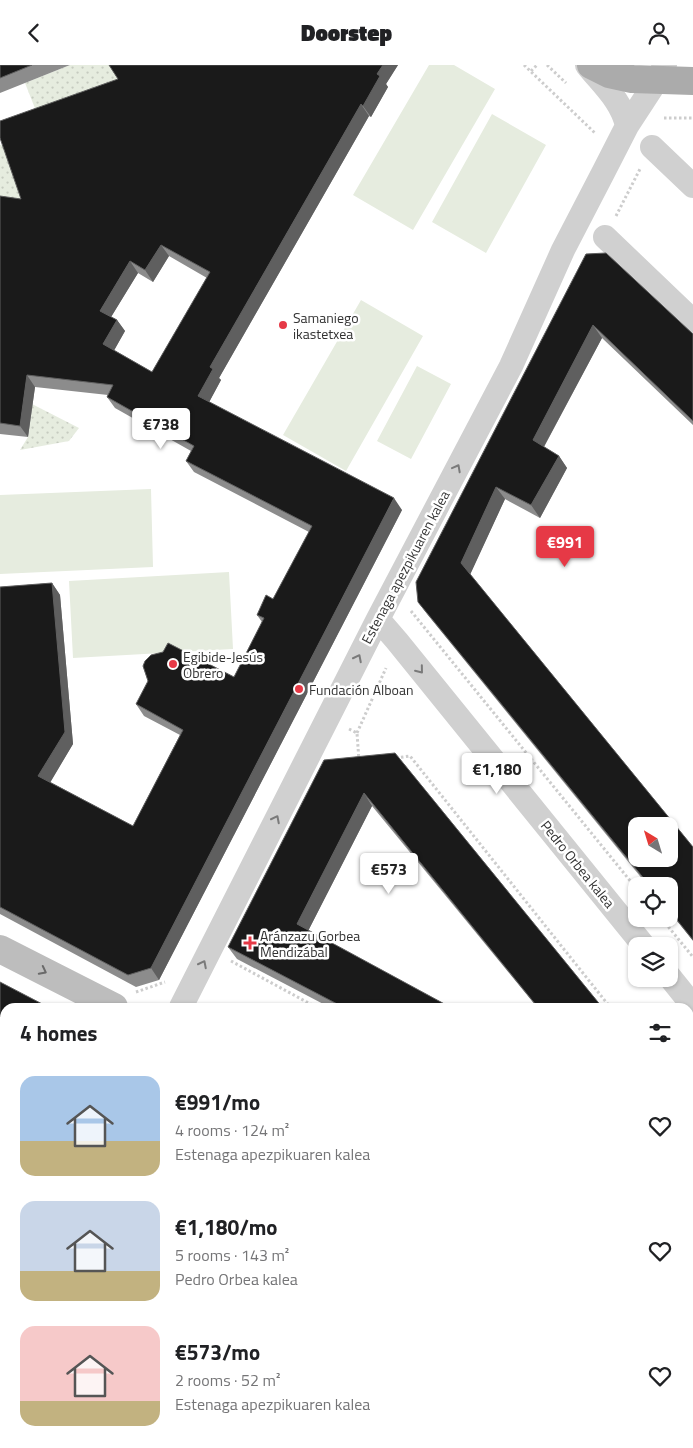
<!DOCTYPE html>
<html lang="en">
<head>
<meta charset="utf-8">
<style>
  :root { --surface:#fff; --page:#f6f6f6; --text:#202124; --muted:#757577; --accent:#e63946 }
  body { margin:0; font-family:"Titillium Web",sans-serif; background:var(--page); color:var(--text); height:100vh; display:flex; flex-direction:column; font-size:19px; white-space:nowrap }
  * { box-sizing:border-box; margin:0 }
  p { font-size:16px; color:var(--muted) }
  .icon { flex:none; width:28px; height:28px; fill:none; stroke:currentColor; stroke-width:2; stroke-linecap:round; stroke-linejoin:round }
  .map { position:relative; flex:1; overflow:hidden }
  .details { position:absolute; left:0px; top:938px; width:694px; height:446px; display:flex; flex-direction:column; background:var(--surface); border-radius:15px 15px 0 0; box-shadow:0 1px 4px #0004 }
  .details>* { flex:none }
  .needle { width:32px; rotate:322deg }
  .fabs { position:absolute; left:628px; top:752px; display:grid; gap:10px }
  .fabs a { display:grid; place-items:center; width:50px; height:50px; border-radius:10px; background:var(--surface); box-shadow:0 1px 4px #0004; font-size:25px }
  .price { position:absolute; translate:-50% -42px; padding:0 11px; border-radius:5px; background:#fff; color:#222; font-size:16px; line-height:32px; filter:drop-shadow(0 1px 2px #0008) }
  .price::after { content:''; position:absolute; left:50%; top:30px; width:15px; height:11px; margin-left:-8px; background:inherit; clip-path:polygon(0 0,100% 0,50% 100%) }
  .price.current { background:var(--accent); color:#fff }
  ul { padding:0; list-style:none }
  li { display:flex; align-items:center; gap:15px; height:125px; padding:0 20px }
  li span { display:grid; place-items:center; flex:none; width:140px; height:100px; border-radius:15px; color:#555 }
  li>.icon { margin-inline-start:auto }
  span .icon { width:60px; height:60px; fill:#fffc; stroke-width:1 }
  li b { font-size:21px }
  h2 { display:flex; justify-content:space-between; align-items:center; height:60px; padding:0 20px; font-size:21px }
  header { display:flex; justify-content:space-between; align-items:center; height:65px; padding:0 20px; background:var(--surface); font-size:22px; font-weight:800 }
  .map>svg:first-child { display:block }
  .green { fill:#e6ecdf }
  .garden { fill:url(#garden-dots) }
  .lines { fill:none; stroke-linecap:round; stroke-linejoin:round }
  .path { stroke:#cdcdcd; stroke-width:3; stroke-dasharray:2.5 2.5; stroke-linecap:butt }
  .street { stroke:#d0d0d0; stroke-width:24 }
  .secondary { stroke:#bdbdbd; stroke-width:28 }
  .primary { stroke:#ababab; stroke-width:28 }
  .wall { fill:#8c8c8c; fill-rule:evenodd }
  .shaded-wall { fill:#5f5f5f }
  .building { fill:#1a1a1a; stroke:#5f5f5f; fill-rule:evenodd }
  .oneway { stroke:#7a7a7a }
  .oneway2 { stroke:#6a6a6a }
  .poi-dot { fill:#e63946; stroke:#fff; stroke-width:2 }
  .labels { text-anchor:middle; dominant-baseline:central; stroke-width:5; stroke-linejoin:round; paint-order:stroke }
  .poi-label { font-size:14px; fill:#333; stroke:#fff; text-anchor:start }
  .street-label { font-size:14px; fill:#333; stroke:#fff }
</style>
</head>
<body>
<header><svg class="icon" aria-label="back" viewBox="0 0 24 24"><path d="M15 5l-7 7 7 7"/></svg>Doorstep<svg class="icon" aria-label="person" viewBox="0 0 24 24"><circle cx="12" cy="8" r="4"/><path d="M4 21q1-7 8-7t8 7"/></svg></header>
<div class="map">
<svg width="693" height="1383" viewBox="0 0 693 1383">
  <defs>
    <pattern id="garden-dots" width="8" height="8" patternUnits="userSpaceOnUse" patternTransform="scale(1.25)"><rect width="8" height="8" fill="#e6ecdf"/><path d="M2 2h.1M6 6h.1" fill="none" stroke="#c6cbc0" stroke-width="1.8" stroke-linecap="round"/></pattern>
  </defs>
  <rect width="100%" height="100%" fill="#fff"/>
  <!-- green -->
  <path class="green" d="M429 0H454L495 24 413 165 353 130Z
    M492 49 546 80 486 188 432 157Z
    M361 235 423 271 346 406 283 370Z
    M417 301 451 319 411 394 377 376Z
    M151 424 153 502 0 509V430Z
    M229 507 233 584 73 593 69 516Z"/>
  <!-- garden -->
  <path class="garden" d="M70 0H110L126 26 40 56 25 18Z
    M6 79 30 146 0 142V80Z
    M32 339 79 363 69 376 20 385 28 372Z"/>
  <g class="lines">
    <!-- path -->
    <path class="path" d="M524 0 596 69
      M547 0 566 18
      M531 6 537 0
      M664 53H693
      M616 151 640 104
      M411 546 636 823
      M349 664 357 668 359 696
      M357 668 386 603
      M396 693 410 691 610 942
      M662 854 693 892
      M231 896 316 942
      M136 927 165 917
      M689 1036 693 1033
      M689 1040 693 1045
      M689 1057 693 1053
      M689 1305 693 1308"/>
    <!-- street -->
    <path class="street" d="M587 0C602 19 622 36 627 61
      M652 82 693 121
      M605 172 693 256
      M378 554 397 576 644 881
      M669 911 693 941
      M181 942 378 554 511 301 563 185 604 106 627 61 657 15 665 0
      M689 1089 693 1085
      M0 1224 5 1227
      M0 1367 5 1370
      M18 1379 25 1383
      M263 1379 270 1383
      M417 1383 420 1379"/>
    <!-- secondary -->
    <path class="secondary" d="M0 884 114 942
      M689 1269 693 1272"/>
    <!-- primary -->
    <path class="primary" d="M591 0 609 9 632 14 693 16"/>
  </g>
  <!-- wall -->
  <path class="wall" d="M0 0H70L0 28Z
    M109 0H398L386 19 388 22 371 52 369 51 219 313 221 315 209 337 402 445 159 915 136 922 0 849V522L52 518 60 530 73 679 50 717 133 761 180 670 144 651 136 639 234 612 262 557 257 550 273 534 309 467 194 407 186 396 191 386 115 343 107 332 108 330 35 322 28 372 0 369V131L21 134 118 14ZM169 191 207 213 152 307 114 285 125 266 117 255 111 252 138 208 153 217Z
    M586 189 693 269V360L602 273 544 382 559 391 567 403 540 453 505 434 470 509 693 782V876L669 846V821H648L427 549 418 537Z
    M395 688 602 942 536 941 372 741 308 866 450 942H329L237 894 228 882Z
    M0 917 5 942V1054L0 1052Z
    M693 1096V1237L689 1234V1100Z
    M0 1108 5 1111V1202L0 1199Z
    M0 1250 5 1252V1355L0 1353Z"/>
  <!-- shaded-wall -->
  <path class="shaded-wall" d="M383 0H398L386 19 388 22 371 52 363 41 377 9Z
    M361 39 369 51 219 313 221 315 206 343 198 331 210 302Z
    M161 180 169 191 153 217 145 205Z
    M130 196 138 208 108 257 100 246Z
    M117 255 125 266 111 291 103 279Z
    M593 260 602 273 541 387 533 375Z
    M27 310 35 322 28 372 20 361Z
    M559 391 567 403 540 453 531 440Z
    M496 422 505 434 470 510 461 498Z
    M394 433 402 445 159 915 151 903Z
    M52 518 60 530 73 679 47 723 38 711Z
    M364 728 372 741 305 872 297 859Z
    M370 1379H387L384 1383H367Z"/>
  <!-- building -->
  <path class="building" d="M0 0H32L0 13Z
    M109 0H383L377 9 380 11 363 41 361 39 210 302 213 304 198 331 394 433 151 903 128 910 0 842V522L52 518 65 667 38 711 133 761 183 665 136 639 148 616 143 601 145 596 151 590 163 587 168 578 234 612 264 553 257 550 266 530 273 534 312 461 186 396 194 381 107 332 113 320 27 310 20 361 0 358V131L21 134 0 73V56L118 14ZM161 180 210 207 152 307 103 279 117 255 100 246 130 196 145 205Z
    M606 188 693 269V356L593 260 533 375 559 391 531 440 496 422 461 498 693 782V875L669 845V821H650L418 537 416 517 586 189ZM636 761H669V794H636Z
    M395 688 602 942H533L536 940 364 728 297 859 450 942H343L228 882 324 695Z
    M0 917 48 942H5V1047L0 1045Z
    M693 1096V1231L689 1228V1100Z
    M0 1108 5 1111V1195L0 1193Z
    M0 1250 5 1252V1348L0 1345Z
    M0 1376 3 1379 9 1383H0Z
    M29 1379H247L254 1383H24Z
    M274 1379H370L367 1383H269Z
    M421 1379H533L538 1383H418Z"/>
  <!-- one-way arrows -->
  <defs><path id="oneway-chevron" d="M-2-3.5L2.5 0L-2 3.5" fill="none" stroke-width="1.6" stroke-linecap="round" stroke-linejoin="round" transform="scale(1.25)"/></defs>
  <g class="oneway">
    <use href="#oneway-chevron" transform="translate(457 403) rotate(-62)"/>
    <use href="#oneway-chevron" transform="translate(358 593) rotate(-63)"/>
    <use href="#oneway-chevron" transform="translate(420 605) rotate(51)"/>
    <use href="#oneway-chevron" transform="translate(276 754) rotate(-63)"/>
    <use href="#oneway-chevron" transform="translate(203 899) rotate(-63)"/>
  </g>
  <use class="oneway2" href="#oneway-chevron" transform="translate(43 906) rotate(27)"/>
  <!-- markers -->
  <g class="poi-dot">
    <circle cx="283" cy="260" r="5"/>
    <circle cx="173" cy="599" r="5"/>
    <circle cx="299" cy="624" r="5"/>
    <path d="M247.5 870.5h5v5h5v5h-5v5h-5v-5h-5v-5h5z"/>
  </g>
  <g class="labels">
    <!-- poi labels -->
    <g class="poi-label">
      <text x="293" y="252">Samaniego<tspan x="293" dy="16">ikastetxea</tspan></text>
      <text x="183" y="591">Egibide-Jesús<tspan x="183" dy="16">Obrero</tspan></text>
      <text x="309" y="624">Fundación Alboan</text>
      <text x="260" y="870">Aránzazu Gorbea<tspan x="260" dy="16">Mendizábal</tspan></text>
    </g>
    <!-- street labels -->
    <g class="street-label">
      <text transform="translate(405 502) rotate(-62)">Estenaga apezpikuaren kalea</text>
      <text transform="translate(578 799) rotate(51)">Pedro Orbea kalea</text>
    </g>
  </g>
</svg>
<div class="fabs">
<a><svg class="needle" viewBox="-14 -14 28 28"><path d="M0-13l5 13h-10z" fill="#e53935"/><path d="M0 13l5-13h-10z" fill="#757577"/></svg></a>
<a><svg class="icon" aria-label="locate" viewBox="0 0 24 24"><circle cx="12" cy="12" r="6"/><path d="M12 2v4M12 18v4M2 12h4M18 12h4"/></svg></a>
<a><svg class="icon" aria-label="layers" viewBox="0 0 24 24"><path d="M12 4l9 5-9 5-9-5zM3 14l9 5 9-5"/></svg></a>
</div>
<b class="price" style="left:161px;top:385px">€738</b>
<b class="price current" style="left:565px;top:503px">€991</b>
<b class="price" style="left:497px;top:730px">€1,180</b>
<b class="price" style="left:389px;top:830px">€573</b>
<section class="details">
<h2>4 homes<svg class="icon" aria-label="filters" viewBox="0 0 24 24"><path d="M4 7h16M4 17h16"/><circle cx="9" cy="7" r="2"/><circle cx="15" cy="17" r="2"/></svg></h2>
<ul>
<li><span style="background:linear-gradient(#a9c7e8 65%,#c2b280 0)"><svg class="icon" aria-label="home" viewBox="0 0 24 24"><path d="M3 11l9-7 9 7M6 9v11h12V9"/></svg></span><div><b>€991/mo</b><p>4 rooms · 124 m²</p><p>Estenaga apezpikuaren kalea</p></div><svg class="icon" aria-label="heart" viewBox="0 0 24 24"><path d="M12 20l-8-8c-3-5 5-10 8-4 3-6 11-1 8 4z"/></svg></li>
<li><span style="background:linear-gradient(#c9d6e8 70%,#c2b280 0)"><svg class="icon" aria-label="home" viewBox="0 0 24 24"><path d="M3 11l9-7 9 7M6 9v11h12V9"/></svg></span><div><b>€1,180/mo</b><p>5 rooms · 143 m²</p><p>Pedro Orbea kalea</p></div><svg class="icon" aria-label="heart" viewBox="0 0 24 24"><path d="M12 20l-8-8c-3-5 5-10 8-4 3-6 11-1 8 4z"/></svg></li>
<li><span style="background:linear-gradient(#f6c9c9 75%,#c2b280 0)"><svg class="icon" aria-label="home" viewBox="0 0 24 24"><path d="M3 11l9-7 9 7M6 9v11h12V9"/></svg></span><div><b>€573/mo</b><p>2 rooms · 52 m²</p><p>Estenaga apezpikuaren kalea</p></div><svg class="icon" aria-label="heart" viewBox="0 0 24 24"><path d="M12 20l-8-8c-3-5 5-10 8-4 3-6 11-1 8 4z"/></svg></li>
</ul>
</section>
</div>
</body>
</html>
